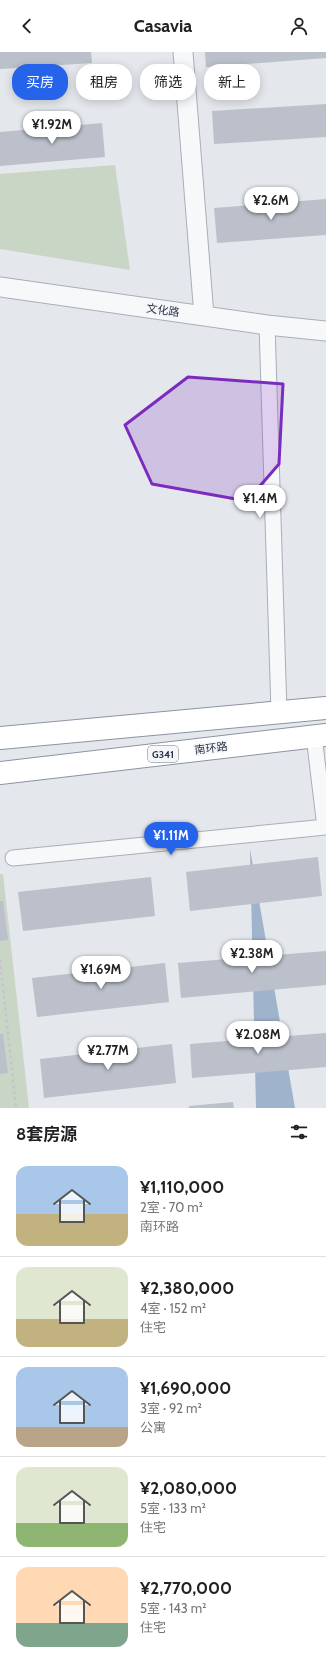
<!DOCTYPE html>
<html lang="zh">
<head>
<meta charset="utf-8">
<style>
  :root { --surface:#fff; --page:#f2f2f2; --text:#202124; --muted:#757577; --line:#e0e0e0; --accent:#2563eb }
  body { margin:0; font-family:Cabin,"Noto Sans SC",sans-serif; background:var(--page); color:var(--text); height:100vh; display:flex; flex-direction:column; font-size:15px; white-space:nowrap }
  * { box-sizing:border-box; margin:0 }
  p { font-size:13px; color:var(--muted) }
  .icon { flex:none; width:22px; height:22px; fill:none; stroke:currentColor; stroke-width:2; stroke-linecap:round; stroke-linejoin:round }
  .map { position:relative; height:1056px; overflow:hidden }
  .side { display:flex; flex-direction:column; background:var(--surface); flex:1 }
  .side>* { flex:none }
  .guide { position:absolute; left:12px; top:12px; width:302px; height:36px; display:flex; gap:8px }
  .price { position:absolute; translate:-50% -34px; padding:0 9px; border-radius:14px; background:#fff; color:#222; font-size:13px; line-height:26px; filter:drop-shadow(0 1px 2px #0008) }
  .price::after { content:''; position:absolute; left:50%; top:24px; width:12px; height:9px; margin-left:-6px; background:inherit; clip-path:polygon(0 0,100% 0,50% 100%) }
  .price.on { background:var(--accent); color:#fff }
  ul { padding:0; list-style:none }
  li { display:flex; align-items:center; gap:12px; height:100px; padding:0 16px }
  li+li { border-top:1px solid var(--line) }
  li span { display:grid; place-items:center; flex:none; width:112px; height:80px; border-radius:12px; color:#555 }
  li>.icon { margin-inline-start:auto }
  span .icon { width:48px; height:48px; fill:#fffc; stroke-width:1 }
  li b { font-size:17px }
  h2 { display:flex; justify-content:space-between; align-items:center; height:48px; padding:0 16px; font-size:17px }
  .tag { padding:0 14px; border-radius:16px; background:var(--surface); box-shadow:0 2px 10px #0003; font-size:14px; line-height:36px }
  .tag.on { background:var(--accent); color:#fff }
  header { display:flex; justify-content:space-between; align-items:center; height:52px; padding:0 16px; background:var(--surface); font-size:18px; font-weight:800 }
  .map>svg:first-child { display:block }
  .green { fill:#c9d6c5 }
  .water { fill:#9fb4cc }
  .building { fill:#bbc0ca }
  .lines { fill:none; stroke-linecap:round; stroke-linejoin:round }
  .minor-casing { stroke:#a9aeb7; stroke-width:17 }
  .tertiary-casing { stroke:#a9aeb7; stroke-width:21 }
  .trunk-casing { stroke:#8b94a3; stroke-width:24 }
  .path { stroke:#c2c5cb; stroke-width:2.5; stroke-dasharray:3 3; stroke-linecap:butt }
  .minor { stroke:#f7f8fa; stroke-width:15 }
  .tertiary { stroke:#f7f8fa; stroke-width:19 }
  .trunk { stroke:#fff; stroke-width:22 }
  .marked { fill:#7b2cbf; fill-opacity:0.2; stroke:#7b2cbf; stroke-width:3; stroke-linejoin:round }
  .labels { text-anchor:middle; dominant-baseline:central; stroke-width:3.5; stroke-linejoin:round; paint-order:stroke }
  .shield { fill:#f4f6f9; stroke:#676e7b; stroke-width:1 }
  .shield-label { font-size:10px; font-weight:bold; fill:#2b3445 }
  .street-label { font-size:11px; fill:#2b3445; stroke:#f4f6f9 }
</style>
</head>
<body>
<header><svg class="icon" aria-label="back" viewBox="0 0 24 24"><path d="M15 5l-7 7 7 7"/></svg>Casavia<svg class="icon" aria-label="person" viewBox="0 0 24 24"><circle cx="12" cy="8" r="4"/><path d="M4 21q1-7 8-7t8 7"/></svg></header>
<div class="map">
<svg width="326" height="1056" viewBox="0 0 326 1056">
  <rect width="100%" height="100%" fill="#e4e7ec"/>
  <!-- green -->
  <path class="green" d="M115 113 130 218 0 197V122Z
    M0 822H3L29 1056H0Z"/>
  <!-- water -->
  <path class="water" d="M250 797 295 1056H256Z"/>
  <!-- building -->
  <path class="building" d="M0 0H91L92 11 0 17Z
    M205 0H326V6L206 15Z
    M326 52V85L214 92 212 59Z
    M102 71 105 105 0 114V80Z
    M326 147V183L217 191 214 156Z
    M318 805 322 844 190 859 186 820Z
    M151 825 155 864 23 879 18 840Z
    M0 849H3L8 888 0 889Z
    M326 899V933L181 946 178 911Z
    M165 911 169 950 37 965 32 926Z
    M326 981V1015L192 1026 190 992Z
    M0 982H3L8 1021 0 1022Z
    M172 992 176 1031 44 1046 40 1007Z
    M233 1050 234 1056H189V1054Z"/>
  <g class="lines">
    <defs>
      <path id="minor" d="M267 273 279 660
        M314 684 325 775
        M13 806 326 775"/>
      <path id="tertiary" d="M183 0 204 264
        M0 235 267 273 326 279"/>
      <path id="trunk" d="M0 686 326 656
        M0 721 326 683"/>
    </defs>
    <!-- minor casing -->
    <use href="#minor" class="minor-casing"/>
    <!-- tertiary casing -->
    <use href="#tertiary" class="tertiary-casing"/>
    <!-- trunk casing -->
    <use href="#trunk" class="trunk-casing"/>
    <!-- path -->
    <path class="path" d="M0 908 16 1056"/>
    <!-- minor -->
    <use href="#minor" class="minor"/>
    <!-- tertiary -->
    <use href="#tertiary" class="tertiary"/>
    <!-- trunk -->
    <use href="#trunk" class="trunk"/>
  </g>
  <!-- marked area -->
  <path class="marked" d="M188 325 283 332 279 412 247 449 152 432 125 373Z"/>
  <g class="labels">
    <!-- shield labels -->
    <rect class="shield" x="148" y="694" width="30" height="16" rx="3"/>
    <g class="shield-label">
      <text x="163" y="702">G341</text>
    </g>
    <!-- street labels -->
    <g class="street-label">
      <text transform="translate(163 258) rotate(8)">文化路</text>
      <text transform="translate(211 696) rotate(-7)">南环路</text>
    </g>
  </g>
</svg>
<b class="price" style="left:52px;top:93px">¥1.92M</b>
<b class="price" style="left:271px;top:169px">¥2.6M</b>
<b class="price" style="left:260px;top:467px">¥1.4M</b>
<b class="price on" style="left:171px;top:804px">¥1.11M</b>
<b class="price" style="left:252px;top:922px">¥2.38M</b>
<b class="price" style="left:101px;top:938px">¥1.69M</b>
<b class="price" style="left:258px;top:1003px">¥2.08M</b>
<b class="price" style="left:108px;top:1019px">¥2.77M</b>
<div class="guide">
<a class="tag on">买房</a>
<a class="tag">租房</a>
<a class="tag">筛选</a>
<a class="tag">新上</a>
</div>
</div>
<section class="side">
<h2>8套房源<svg class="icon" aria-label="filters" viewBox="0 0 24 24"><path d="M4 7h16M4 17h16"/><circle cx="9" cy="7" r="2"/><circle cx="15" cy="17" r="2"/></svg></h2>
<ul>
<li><span style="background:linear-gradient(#a9c7e8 60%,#c2b280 0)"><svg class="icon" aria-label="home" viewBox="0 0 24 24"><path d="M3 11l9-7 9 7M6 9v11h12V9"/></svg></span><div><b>¥1,110,000</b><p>2室 · 70 m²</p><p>南环路</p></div></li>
<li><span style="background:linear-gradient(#dfe7d0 65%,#c2b280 0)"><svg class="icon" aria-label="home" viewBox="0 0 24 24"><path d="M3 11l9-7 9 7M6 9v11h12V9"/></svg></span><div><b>¥2,380,000</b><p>4室 · 152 m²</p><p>住宅</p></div></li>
<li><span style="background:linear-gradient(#a9c7e8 75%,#b9a48a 0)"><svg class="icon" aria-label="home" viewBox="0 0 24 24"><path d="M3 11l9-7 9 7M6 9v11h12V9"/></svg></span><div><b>¥1,690,000</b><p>3室 · 92 m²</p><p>公寓</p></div></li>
<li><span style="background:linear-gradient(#dfe7d0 70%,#8fb573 0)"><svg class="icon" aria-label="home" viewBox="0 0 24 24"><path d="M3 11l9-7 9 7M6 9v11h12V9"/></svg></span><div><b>¥2,080,000</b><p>5室 · 133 m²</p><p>住宅</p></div></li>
<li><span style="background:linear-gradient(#ffd9b3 70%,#7fa58c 0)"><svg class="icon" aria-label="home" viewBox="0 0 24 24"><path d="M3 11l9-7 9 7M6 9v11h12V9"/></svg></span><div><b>¥2,770,000</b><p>5室 · 143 m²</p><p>住宅</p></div></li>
</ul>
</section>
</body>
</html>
